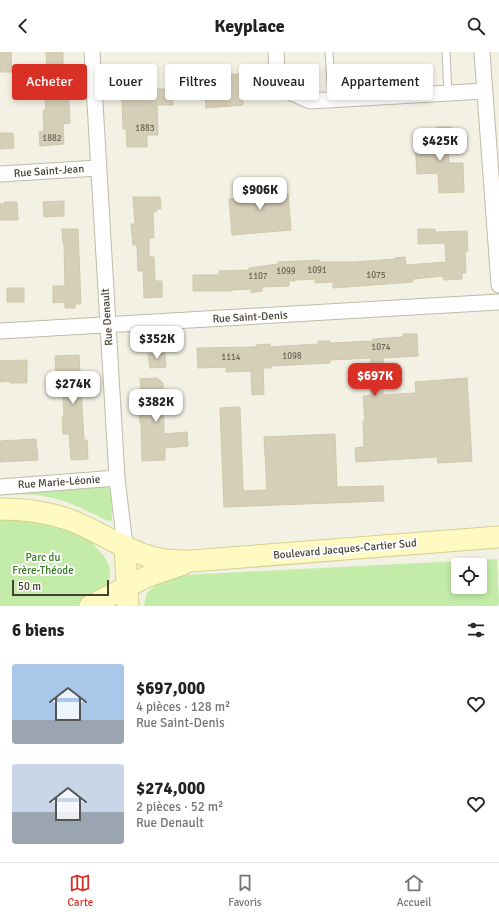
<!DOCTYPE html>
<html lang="fr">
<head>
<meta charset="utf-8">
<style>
  :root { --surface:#fff; --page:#f2f2f2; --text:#222; --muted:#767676; --line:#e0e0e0; --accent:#d93025 }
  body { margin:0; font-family:Signika,sans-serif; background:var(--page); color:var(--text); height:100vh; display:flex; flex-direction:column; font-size:15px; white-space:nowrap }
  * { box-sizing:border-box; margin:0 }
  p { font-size:13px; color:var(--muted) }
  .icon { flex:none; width:22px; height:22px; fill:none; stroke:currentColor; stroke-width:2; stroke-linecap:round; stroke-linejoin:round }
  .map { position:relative; height:554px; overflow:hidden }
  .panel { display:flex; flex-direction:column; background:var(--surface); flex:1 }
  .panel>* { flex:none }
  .top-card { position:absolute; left:12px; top:12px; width:475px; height:36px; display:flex; gap:8px }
  .fabs { position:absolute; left:451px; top:506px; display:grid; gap:8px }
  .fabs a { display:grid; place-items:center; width:36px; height:36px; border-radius:4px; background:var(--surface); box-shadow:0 2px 6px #0003; font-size:20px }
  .scale { position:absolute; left:12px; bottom:10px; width:97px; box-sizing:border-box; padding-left:4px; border:2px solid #464233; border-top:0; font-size:11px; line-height:14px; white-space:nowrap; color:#464233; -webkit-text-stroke:3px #fff; paint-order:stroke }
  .price { position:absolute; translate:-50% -34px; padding:0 9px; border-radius:8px; background:#fff; color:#222; font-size:13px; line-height:26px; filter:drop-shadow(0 1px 2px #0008) }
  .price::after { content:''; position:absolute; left:50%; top:24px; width:12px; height:9px; margin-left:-6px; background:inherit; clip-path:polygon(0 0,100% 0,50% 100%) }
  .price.on { background:var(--accent); color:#fff }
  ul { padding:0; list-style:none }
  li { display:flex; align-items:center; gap:12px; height:100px; padding:0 12px }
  li span { display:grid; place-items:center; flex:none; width:112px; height:80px; border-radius:4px; color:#555 }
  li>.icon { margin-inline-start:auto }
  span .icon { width:48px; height:48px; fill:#fffc; stroke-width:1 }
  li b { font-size:17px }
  h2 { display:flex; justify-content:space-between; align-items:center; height:48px; padding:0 12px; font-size:17px }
  .pill { padding:0 14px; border-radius:4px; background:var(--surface); box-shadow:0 2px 6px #0003; font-size:14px; line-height:36px }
  .pill.on { background:var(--accent); color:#fff }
  header { display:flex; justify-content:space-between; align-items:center; height:52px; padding:0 12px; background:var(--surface); font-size:18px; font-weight:700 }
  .menu { display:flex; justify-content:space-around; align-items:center; height:56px; border-top:1px solid var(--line); background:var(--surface); font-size:11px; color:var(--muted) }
  .menu a { display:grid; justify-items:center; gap:2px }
  .menu .on { color:var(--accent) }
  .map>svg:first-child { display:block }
  .green { fill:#c3eca8; fill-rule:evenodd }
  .building { fill:#d6cfb8; stroke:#d1c8ab }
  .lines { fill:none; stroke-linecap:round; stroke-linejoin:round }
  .service-casing { stroke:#c0bba6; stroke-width:9 }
  .minor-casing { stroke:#c0bba6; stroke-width:17 }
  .secondary-casing { stroke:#d7d08f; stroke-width:23 }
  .service { stroke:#fff; stroke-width:7 }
  .minor { stroke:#fff; stroke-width:15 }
  .secondary { stroke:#fffac2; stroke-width:21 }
  .labels { text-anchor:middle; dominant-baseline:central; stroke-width:4; stroke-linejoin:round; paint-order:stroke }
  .number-label { font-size:9px; fill:#6a6554 }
  .street-label { font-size:11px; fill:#464233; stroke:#fff }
  .park-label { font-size:11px; fill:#367c22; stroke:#fff }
</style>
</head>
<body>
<header><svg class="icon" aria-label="back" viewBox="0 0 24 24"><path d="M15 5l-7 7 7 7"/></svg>Keyplace<svg class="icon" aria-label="search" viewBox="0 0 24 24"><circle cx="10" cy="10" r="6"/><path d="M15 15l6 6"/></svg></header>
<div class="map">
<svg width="499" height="554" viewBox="0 0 499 554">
  <rect width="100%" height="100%" fill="#f3f1e4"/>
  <!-- green -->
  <path class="green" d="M106 434 109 436 111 439 112 467 111 470C92 462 74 451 53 446 37 442 21 442 4 442Z
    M0 465 39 467 87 485 104 504 109 514 110 523 109 532 82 554H0Z
    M497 507 499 551 497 554H144C145 549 145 543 149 539 156 530 173 525 184 523ZM458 513H480V535H458Z"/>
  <!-- building -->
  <path class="building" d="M0 0H11L12 20H0Z
    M46 0H63V15H67L70 71 63 72 64 92 40 94 39 80 44 79 43 58H46L45 46H49Z
    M146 21 147 27 151 26 152 37H172L173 53H157L158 83H147V95H127L126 77H123L121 22Z
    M241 22 243 53 206 56 204 24Z
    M436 75H451V88H448L449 111H463L464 140 439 141 438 121 417 122 415 90 437 89Z
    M0 81H13L14 96 0 97Z
    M271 126 272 143 288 142 291 178 232 183 229 147 251 145 250 128Z
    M133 145H160L161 157H157V159L153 160 154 186H149V205H154L155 229H162V245L144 246 143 219H138L137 193H133L131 172H135Z
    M64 149V164L44 165 43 150Z
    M4 150H17L18 168H0V152H4Z
    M62 177H78L81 252H75V256H65V250L53 251V234H65L64 191H63Z
    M418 177H435V180L467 179 468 199H465L466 221H462V227L444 228 443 224 413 227V230L333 236V230L315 231V227L295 228V229H289V234L262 235V239L251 241V237L232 238V239H193V223H219V219L249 218V216L278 212V210L320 208V210H354L395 207V206L405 205 406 213 446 210 445 191 418 192Z
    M7 236H24V250H7Z
    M403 282H417L418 304 383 306V343L416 341 415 330 467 326 472 409 438 411 437 405 356 410 355 396 364 395 363 369H365L363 344 371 343V306L330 308V311L270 314 271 316H263L264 342 252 343 251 319 226 320V315L198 316 197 296 256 295V293L270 292V295L318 292V289H330V291L373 289V287L403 285Z
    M165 301 166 315 150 316 148 302Z
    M79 303 84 388H87L88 407 71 408 69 382H63L62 365H64L62 323H56L55 304Z
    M27 308V331H10V329L0 330V309Z
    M157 326 163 331 164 382 187 380 188 394 165 396V408L142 409 141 371H140L139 354H142L140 327Z
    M240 355 243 439 267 438 264 385 335 382 337 435 383 434 384 449 224 455 220 356Z
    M36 387 38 408 0 410V389Z"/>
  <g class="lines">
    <defs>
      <path id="service" d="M329 0 332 48
        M446 0 448 41"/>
      <path id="minor" d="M92 0 117 426 125 494
        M276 0 277 19 285 38 310 49 484 39
        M482 0 499 233
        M0 122 98 116
        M0 279 499 250
        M0 435 117 426"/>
      <path id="secondary" d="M0 457C24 457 48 460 70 468 96 478 119 494 145 503 160 509 176 509 191 509L499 485
        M125 494 128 554
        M90 554 148 524 183 512"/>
    </defs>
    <!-- service casing -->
    <use href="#service" class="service-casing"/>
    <!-- minor casing -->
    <use href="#minor" class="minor-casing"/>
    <!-- secondary casing -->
    <use href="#secondary" class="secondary-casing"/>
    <!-- service -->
    <use href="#service" class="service"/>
    <!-- minor -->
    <use href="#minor" class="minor"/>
    <!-- secondary -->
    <use href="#secondary" class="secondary"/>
  </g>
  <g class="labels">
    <!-- number labels -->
    <g class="number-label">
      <text x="145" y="76">1883</text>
      <text x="52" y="86">1882</text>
      <text x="317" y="218">1091</text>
      <text x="286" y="219">1099</text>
      <text x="376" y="223">1075</text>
      <text x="258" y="224">1107</text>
      <text x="381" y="295">1074</text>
      <text x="292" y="304">1098</text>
      <text x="231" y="305">1114</text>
    </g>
    <!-- street labels -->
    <g class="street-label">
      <text transform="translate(49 119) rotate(-4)">Rue Saint-Jean</text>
      <text transform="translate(107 265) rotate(-94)">Rue Denault</text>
      <text transform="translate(250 265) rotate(-3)">Rue Saint-Denis</text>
      <text transform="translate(59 430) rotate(-4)">Rue Marie-Léonie</text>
      <text transform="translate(345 497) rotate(-5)">Boulevard Jacques-Cartier Sud</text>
    </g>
    <!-- park labels -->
    <g class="park-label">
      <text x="43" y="505">Parc du<tspan x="43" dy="13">Frère-Théode</tspan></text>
    </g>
  </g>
</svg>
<div class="fabs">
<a><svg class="icon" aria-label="locate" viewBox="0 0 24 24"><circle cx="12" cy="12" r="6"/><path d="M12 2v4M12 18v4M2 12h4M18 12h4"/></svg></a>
</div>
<div class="scale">50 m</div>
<b class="price" style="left:440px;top:110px">$425K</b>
<b class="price" style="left:260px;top:159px">$906K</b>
<b class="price" style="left:157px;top:308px">$352K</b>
<b class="price on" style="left:375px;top:345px">$697K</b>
<b class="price" style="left:73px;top:353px">$274K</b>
<b class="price" style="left:156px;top:371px">$382K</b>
<div class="top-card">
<a class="pill on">Acheter</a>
<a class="pill">Louer</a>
<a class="pill">Filtres</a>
<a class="pill">Nouveau</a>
<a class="pill">Appartement</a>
</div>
</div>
<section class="panel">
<h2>6 biens<svg class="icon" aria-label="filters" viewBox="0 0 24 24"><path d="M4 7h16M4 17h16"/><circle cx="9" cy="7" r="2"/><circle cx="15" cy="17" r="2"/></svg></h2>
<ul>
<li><span style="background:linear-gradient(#a9c7e8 70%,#9aa5b1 0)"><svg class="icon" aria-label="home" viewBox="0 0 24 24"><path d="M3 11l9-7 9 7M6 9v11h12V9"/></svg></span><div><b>$697,000</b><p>4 pièces · 128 m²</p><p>Rue Saint-Denis</p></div><svg class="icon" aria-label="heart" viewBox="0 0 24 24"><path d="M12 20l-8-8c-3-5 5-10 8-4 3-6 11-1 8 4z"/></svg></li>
<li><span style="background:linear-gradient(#c9d6e8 60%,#9aa5b1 0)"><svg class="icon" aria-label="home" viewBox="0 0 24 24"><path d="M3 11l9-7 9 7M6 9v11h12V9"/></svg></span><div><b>$274,000</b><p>2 pièces · 52 m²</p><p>Rue Denault</p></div><svg class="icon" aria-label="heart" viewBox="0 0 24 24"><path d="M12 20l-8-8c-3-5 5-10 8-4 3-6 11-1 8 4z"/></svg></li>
</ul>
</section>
<nav class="menu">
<a class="on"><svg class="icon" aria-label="map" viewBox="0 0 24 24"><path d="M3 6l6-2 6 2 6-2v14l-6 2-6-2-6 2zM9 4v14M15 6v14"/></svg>Carte</a>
<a><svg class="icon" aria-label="saved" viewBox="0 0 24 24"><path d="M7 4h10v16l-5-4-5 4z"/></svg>Favoris</a>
<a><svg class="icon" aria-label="home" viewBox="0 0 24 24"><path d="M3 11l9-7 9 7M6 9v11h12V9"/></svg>Accueil</a>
</nav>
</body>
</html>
